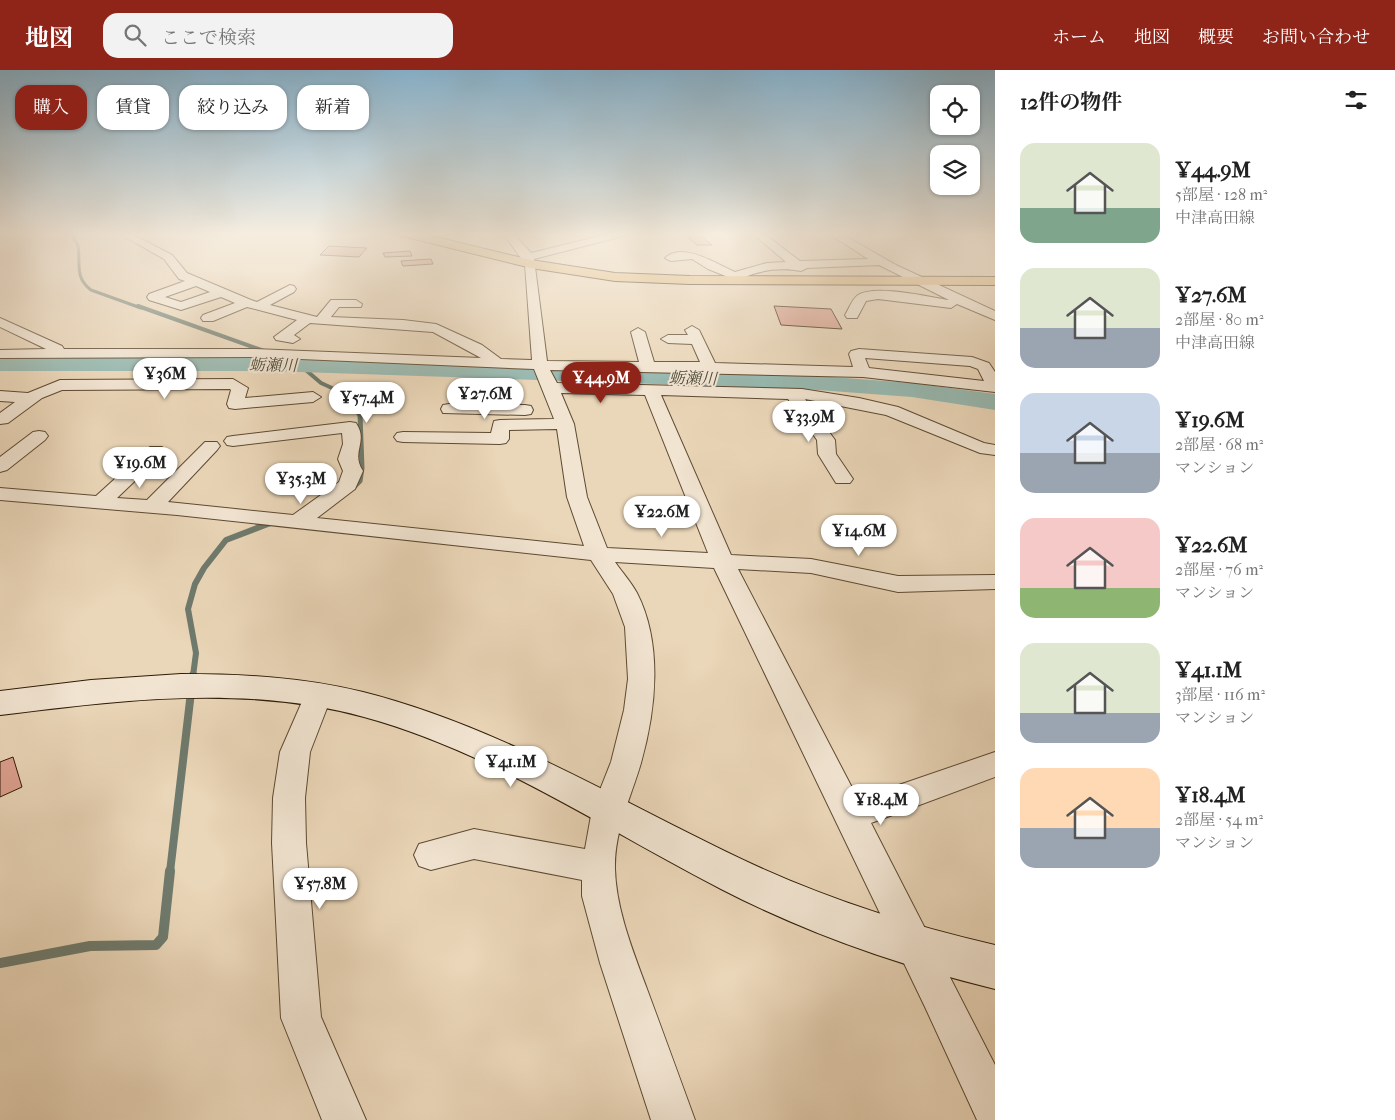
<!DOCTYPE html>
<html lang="ja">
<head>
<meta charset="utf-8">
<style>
  :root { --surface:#fff; --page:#f2f2f2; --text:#222; --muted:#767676; --accent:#8f2418 }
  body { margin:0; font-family:"IM FELL French Canon","Noto Serif JP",serif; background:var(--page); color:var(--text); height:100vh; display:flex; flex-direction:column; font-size:19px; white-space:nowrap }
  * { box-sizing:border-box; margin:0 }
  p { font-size:16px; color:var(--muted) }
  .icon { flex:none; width:28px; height:28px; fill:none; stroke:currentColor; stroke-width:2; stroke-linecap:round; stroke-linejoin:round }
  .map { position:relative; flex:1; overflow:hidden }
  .panel { display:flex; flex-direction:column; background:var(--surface); width:400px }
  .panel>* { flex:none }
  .guide { position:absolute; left:15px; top:15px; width:475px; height:45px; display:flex; gap:10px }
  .buttons { position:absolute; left:930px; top:15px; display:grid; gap:10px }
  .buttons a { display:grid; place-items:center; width:50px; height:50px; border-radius:10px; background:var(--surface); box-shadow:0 1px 4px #0004; font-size:25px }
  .price { position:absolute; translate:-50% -42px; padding:0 11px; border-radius:18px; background:#fff; color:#222; font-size:16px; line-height:32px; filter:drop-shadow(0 1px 2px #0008) }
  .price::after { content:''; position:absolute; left:50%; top:30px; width:15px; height:11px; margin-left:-8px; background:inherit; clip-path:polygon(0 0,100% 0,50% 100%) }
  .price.current { background:var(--accent); color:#fff }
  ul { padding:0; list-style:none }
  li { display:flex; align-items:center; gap:15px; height:125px; padding:0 25px }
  li span { display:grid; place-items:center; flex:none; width:140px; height:100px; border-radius:15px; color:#555 }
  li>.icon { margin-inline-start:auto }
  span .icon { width:60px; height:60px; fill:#fffc; stroke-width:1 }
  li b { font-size:21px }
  h2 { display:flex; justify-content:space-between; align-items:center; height:60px; padding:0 25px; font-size:21px }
  .tag { padding:0 18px; border-radius:15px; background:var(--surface); box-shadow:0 1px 4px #0004; font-size:18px; line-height:45px }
  .tag.current { background:var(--accent); color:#fff }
  header { display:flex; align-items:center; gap:30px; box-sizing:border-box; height:70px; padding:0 25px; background:var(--accent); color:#fff }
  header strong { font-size:24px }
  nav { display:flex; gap:28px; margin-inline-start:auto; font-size:18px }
  .search { width:350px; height:45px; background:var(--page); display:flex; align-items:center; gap:12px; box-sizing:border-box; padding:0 18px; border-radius:15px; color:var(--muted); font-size:19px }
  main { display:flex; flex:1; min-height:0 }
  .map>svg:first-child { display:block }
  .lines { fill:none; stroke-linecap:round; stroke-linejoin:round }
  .stream-far5 { stroke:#6e7a6d; stroke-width:3 }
  .stream-far4 { stroke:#6e7a6d; stroke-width:4 }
  .stream-far3 { stroke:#6e7a6d; stroke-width:5 }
  .stream-far2 { stroke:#6e7a6d; stroke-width:6 }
  .stream-far1 { stroke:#6e7a6d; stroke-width:8 }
  .stream { stroke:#6e7a6d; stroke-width:10 }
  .river { fill:#98b9b1; fill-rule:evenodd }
  .building { fill:#dda190; stroke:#2f1c06 }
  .street-casing { stroke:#5e4a32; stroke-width:2 }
  .secondary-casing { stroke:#2f1c06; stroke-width:2 }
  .primary-casing { stroke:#2f1c06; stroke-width:2 }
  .street { fill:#f1e4d1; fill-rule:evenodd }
  .secondary { fill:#f1e4d1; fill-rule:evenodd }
  .primary { fill:#e5bb7c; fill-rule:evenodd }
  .labels { text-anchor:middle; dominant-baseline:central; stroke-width:4; stroke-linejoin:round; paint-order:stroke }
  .far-water-label { font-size:16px; font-style:italic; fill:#4e4b39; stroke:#f1e4d1 }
</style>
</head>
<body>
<header>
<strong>地図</strong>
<div class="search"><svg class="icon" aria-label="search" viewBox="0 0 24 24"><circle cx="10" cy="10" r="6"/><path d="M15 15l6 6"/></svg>ここで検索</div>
<nav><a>ホーム</a><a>地図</a><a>概要</a><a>お問い合わせ</a></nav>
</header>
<main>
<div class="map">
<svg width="995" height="1050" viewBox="0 0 995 1050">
  <rect width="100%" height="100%" fill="#ead6b8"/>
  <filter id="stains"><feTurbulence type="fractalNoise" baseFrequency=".004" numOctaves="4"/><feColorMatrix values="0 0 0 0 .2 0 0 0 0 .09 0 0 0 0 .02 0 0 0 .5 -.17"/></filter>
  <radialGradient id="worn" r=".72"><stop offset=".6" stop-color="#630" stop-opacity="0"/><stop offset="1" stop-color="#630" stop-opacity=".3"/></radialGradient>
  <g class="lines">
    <!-- stream-far5 -->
    <path class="stream-far5" d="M69 163C72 167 77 171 78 176 81 194 74 207 91 220L141 238"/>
    <!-- stream-far4 -->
    <path class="stream-far4" d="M138 236 267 282
      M277 286 300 295 321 313 332 318 350 332"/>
    <!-- stream-far3 -->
    <path class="stream-far3" d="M349 331 360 345 362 398 360 411 353 418
      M271 453 273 452"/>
    <!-- stream-far2 -->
    <path class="stream-far2" d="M193 606 196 583 188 539 195 514 204 498 226 470 273 452"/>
    <!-- stream-far1 -->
    <path class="stream-far1" d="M170 802 193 605"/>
    <!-- stream -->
    <path class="stream" d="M0 893 90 876 156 875 163 867 170 801"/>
    <!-- river -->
    <path class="river" d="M0 287H270L804 305 912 313 995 324V340L912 327 804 319 270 301H0Z"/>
  </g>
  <!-- building -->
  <path class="building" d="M683 163H697L712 175H697Z
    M329 176 367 178 359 187 320 185Z
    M410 181 412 186 385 187 383 183Z
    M431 189 433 194 403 196 401 191Z
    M774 236 831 239 842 259 781 255Z
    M13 687 22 717 0 727V692Z"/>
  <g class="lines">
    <defs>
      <path id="street" d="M0 163H6L0 166Z
        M118 163H130L172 185 187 203 251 230 257 232 290 215 294 216 296 219 294 222 270 235 317 247 331 230H356L362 234 361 237H339L331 247 403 250 436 254 482 275 501 289 532 290 525 194 503 163H513L531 183 612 163H628L627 165 534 189 547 291 639 292 631 262 638 258 645 262 654 292H700L692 274 668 273 661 269 668 265H688L685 260 692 256 699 260 715 293 853 297 849 284 851 281 859 279 972 287 989 293 995 302V322L863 307 550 300 557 313 802 319 859 328 898 337 984 373 995 375V385L980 383 886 345 805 329 835 370 836 384 853 409 850 413H836L818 384 817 370 788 329 661 325 731 485 811 489 898 506 995 505V519L898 522 811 503 738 499 858 729 995 682V707L871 753 995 995V1050H977L925 937 714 498 615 492C622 502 631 512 637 523 663 574 656 640 641 693 631 727 614 762 615 799 616 839 633 881 647 919 663 962 679 1006 695 1050H651L600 893 582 826V810L474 789 431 800 419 796 414 785 419 774 474 759 585 779 592 740 611 692 624 640 628 609 625 557 613 524 591 490 177 445 0 430V418L96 426 150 377H162L165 381 162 385 117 428 147 430 205 372H217L220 376 217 380 168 432 293 445 339 412 343 401 338 389 343 374 342 363 233 376 227 375 224 371 227 367 233 366 350 352 356 353C369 372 350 382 363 401L355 419 317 448 584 476 567 427 557 359 509 360V369L506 373 500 374 403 372 397 371 394 367 397 363 403 362 491 363 494 351 500 350 554 349 534 299 254 287 0 288V280L46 279 0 257V248L62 276 64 279H254L481 288 433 262 310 253 294 265 300 269 293 273 276 270 274 267 297 250 247 237 213 251H203L201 248 203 245 235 233 221 227 181 240 149 230 147 227 149 224 185 211 179 209 164 189ZM196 216 210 222 181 232 165 227ZM865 288 970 296 978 299 984 311 869 298ZM561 323 645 325 708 483 607 478 587 427 574 354Z
        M752 163H763L800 191 868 189 828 163H840L896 195 995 241V250L957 234 951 238 878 229 866 231 857 248H847L845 245C849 239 852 229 858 225 875 214 929 227 949 230L879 195 807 198 801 201C781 197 761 200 742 208 738 209 737 212 732 214L726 210 728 207 708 199 692 189 671 191 665 188C683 171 718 195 735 202L767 193 786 192Z
        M233 309 248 318 245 328 313 322 321 327 313 332 235 339 229 338 227 334 231 320 230 319 62 320 42 328 8 353 0 354V343L15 332 0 331V321L28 323 60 310Z
        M449 334 525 335 531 336 533 340 531 344 525 345 443 343 441 339 443 335Z
        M39 361 45 362 48 366 45 370 7 400 0 402V387L33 362Z
        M318 615 328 618 332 625 310 682 305 728 306 773 321 947 366 1050H322L281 948 272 773 273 728 280 682 308 618Z"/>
      <path id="secondary" d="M181 604C242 604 303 607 363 622 502 657 623 734 752 794 830 830 912 856 995 875V919C901 896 808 864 721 819 604 759 492 682 364 647 245 614 120 630 0 645V621L91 610Z"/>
      <path id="primary" d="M400 163H419L531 190 615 203 690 206 995 207V215L690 214 615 211 531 198 402 166Z"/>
    </defs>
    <!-- street casing -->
    <use href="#street" class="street-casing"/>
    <!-- secondary casing -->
    <use href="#secondary" class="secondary-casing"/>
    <!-- primary casing -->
    <use href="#primary" class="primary-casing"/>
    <!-- street -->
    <use href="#street" class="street"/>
    <!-- secondary -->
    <use href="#secondary" class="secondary"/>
    <!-- primary -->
    <use href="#primary" class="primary"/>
  </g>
  <!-- sky -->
  <linearGradient id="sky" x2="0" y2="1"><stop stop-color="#88b6d2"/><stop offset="0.53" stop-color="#f6eddf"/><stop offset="1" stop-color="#f6eddf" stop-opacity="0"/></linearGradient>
  <rect width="995" height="310" fill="url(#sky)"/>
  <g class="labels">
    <!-- far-water labels -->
    <g class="far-water-label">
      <text transform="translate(273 295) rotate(1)">蛎瀬川</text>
      <text transform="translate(693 308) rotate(2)">蛎瀬川</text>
    </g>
  </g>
  <rect width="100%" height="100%" filter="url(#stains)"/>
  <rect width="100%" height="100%" fill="url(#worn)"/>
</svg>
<div class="buttons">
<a><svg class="icon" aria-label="locate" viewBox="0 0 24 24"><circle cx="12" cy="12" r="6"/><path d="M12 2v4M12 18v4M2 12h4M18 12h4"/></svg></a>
<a><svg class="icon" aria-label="layers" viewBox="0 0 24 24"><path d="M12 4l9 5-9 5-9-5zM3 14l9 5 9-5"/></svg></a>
</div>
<b class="price" style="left:165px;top:330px">¥36M</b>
<b class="price current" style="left:601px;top:334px">¥44.9M</b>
<b class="price" style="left:485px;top:350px">¥27.6M</b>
<b class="price" style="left:367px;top:354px">¥57.4M</b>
<b class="price" style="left:809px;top:373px">¥33.9M</b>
<b class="price" style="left:140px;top:419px">¥19.6M</b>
<b class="price" style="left:301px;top:435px">¥35.3M</b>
<b class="price" style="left:662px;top:468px">¥22.6M</b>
<b class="price" style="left:859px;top:487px">¥14.6M</b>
<b class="price" style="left:511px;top:718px">¥41.1M</b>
<b class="price" style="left:881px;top:756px">¥18.4M</b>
<b class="price" style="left:320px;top:840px">¥57.8M</b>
<div class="guide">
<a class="tag current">購入</a>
<a class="tag">賃貸</a>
<a class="tag">絞り込み</a>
<a class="tag">新着</a>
</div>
</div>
<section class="panel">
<h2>12件の物件<svg class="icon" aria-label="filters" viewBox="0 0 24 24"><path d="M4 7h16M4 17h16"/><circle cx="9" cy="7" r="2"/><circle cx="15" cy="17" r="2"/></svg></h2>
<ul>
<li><span style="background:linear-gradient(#dfe7d0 65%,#7fa58c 0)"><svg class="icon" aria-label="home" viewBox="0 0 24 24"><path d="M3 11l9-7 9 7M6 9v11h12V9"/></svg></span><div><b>¥44.9M</b><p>5部屋 · 128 m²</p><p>中津高田線</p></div></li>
<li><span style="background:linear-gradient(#dfe7d0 60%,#9aa5b1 0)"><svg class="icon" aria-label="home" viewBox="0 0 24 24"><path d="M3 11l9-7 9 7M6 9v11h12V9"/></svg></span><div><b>¥27.6M</b><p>2部屋 · 80 m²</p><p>中津高田線</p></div></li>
<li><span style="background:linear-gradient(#c9d6e8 60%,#9aa5b1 0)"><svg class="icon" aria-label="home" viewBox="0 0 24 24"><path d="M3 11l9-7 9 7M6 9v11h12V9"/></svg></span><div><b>¥19.6M</b><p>2部屋 · 68 m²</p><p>マンション</p></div></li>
<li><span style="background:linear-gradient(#f6c9c9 70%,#8fb573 0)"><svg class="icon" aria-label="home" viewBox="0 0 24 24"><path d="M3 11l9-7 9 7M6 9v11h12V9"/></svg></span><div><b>¥22.6M</b><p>2部屋 · 76 m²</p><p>マンション</p></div></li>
<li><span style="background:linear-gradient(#dfe7d0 70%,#9aa5b1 0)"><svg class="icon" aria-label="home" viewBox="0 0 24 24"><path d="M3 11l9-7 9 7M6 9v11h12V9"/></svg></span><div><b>¥41.1M</b><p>3部屋 · 116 m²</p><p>マンション</p></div></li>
<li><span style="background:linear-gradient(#ffd9b3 60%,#9aa5b1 0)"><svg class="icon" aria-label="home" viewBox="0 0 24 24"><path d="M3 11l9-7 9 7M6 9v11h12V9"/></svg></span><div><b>¥18.4M</b><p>2部屋 · 54 m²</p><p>マンション</p></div></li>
</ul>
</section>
</main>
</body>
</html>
